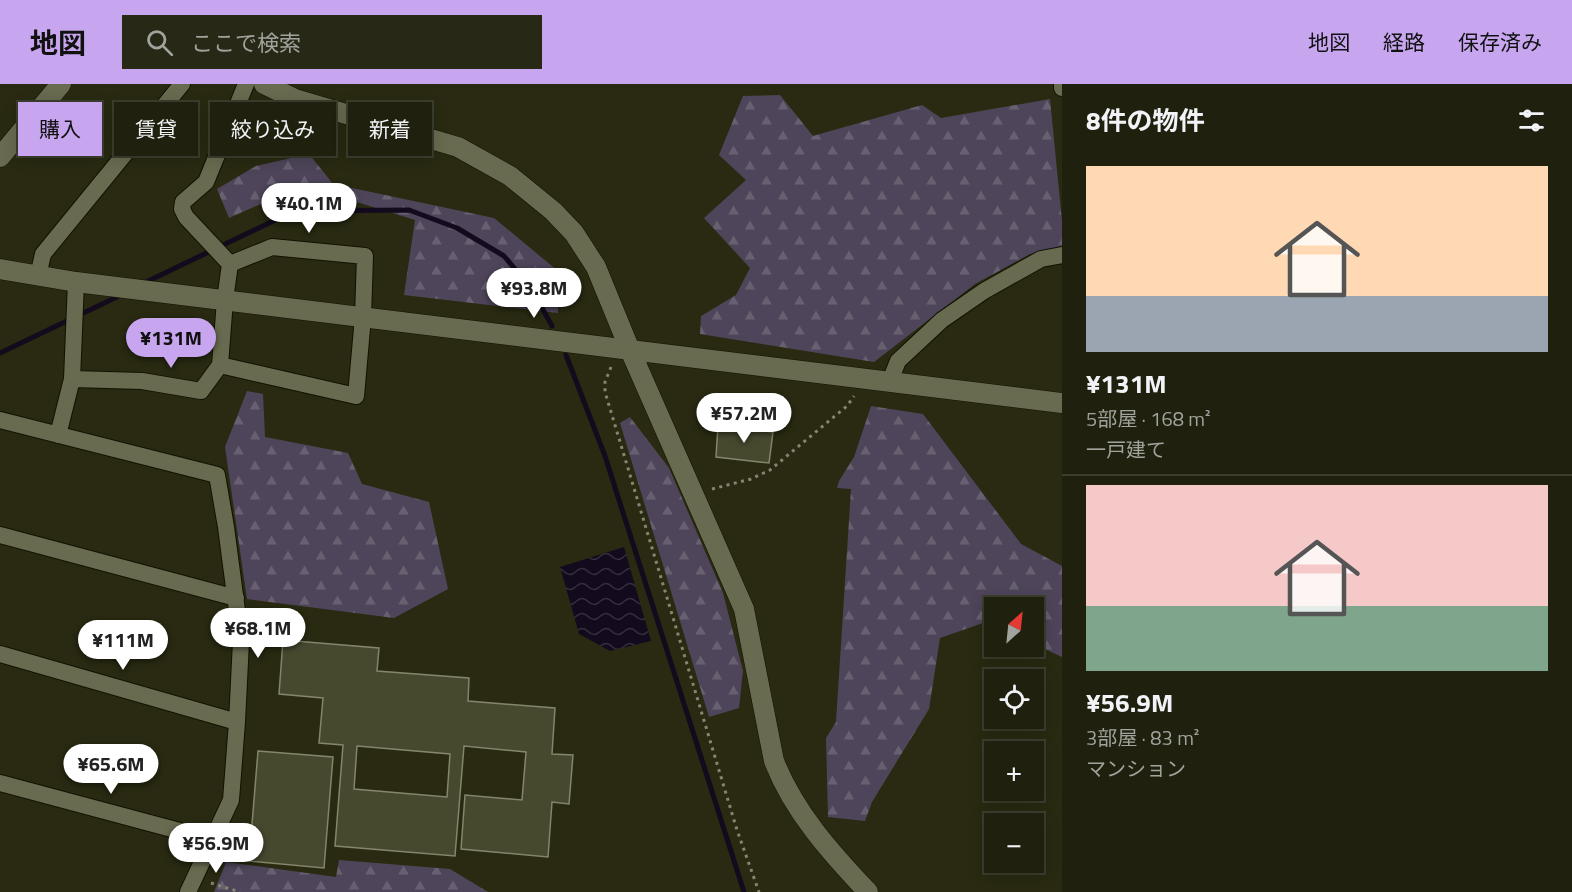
<!DOCTYPE html>
<html lang="ja">
<head>
<meta charset="utf-8">
<style>
  :root { --surface:#1f200d; --page:#272816; --text:#f1f3f6; --muted:#a1a39d; --line:#3c3e2e; --accent:#c7a6ef }
  body { margin:0; font-family:"Titillium Web","Noto Sans JP",sans-serif; background:var(--page); color:var(--text); height:100vh; display:flex; flex-direction:column; font-size:22px; white-space:nowrap }
  * { box-sizing:border-box; margin:0 }
  p { font-size:20px; color:var(--muted) }
  .icon { flex:none; width:33px; height:33px; fill:none; stroke:currentColor; stroke-width:2; stroke-linecap:round; stroke-linejoin:round }
  .map { position:relative; flex:1; overflow:hidden }
  .sheet { display:flex; flex-direction:column; background:var(--surface); width:510px }
  .sheet>* { flex:none }
  .guide { position:absolute; left:18px; top:18px; width:570px; height:54px; display:flex; gap:12px }
  .needle { width:39px; rotate:27deg }
  .fabs { position:absolute; left:984px; top:513px; display:grid; gap:12px }
  .fabs a { display:grid; place-items:center; width:60px; height:60px; border-radius:0px; background:var(--surface); box-shadow:0 3px 15px #0003,0 0 0 2px var(--line); font-size:30px }
  .price { position:absolute; translate:-50% -51px; padding:0 14px; border-radius:21px; background:#fff; color:#222; font-size:20px; line-height:39px; filter:drop-shadow(0 2px 3px #0008) }
  .price::after { content:''; position:absolute; left:50%; top:36px; width:18px; height:14px; margin-left:-9px; background:inherit; clip-path:polygon(0 0,100% 0,50% 100%) }
  .price.on { background:var(--accent); color:#111 }
  ul { padding:0; list-style:none }
  li { display:grid; align-content:center; gap:12px; height:318px; padding:0 24px }
  li+li { border-top:2px solid var(--line) }
  li span { display:grid; place-items:center; height:186px; border-radius:0px; color:#555 }
  li>.icon { margin-inline-start:auto }
  span .icon { width:108px; height:108px; fill:#fffc; stroke-width:1 }
  li b { font-size:26px }
  h2 { display:flex; justify-content:space-between; align-items:center; height:72px; padding:0 24px; font-size:26px }
  .chip { padding:0 21px; border-radius:0px; background:var(--surface); box-shadow:0 3px 15px #0003,0 0 0 2px var(--line); font-size:21px; line-height:54px }
  .chip.on { background:var(--accent); color:#111 }
  header { display:flex; align-items:center; gap:36px; box-sizing:border-box; height:84px; padding:0 30px; background:var(--accent); color:#111 }
  header strong { font-size:28px }
  nav { display:flex; gap:33px; margin-inline-start:auto; font-size:21px }
  .search { width:420px; height:54px; background:var(--page); display:flex; align-items:center; gap:15px; box-sizing:border-box; padding:0 21px; border-radius:0px; color:var(--muted); font-size:22px }
  main { display:flex; flex:1; min-height:0 }
  .map>svg:first-child { display:block }
  .forest { fill:url(#forest-firs) }
  .water { fill:url(#water-waves) }
  .lines { fill:none; stroke-linecap:round; stroke-linejoin:round }
  .stream { stroke:#130a1d; stroke-width:5 }
  .building { fill:#47492f; stroke:#84866a; stroke-width:1.5; fill-rule:evenodd }
  .minor-casing { stroke:#121200; stroke-width:18 }
  .tertiary-casing { stroke:#121200; stroke-width:21 }
  .path { stroke:#858672; stroke-width:3; stroke-dasharray:3 4.5; stroke-linecap:butt }
  .minor { stroke:#696b50; stroke-width:16 }
  .tertiary { stroke:#696b50; stroke-width:20 }
</style>
</head>
<body>
<header>
<strong>地図</strong>
<div class="search"><svg class="icon" aria-label="search" viewBox="0 0 24 24"><circle cx="10" cy="10" r="6"/><path d="M15 15l6 6"/></svg>ここで検索</div>
<nav><a>地図</a><a>経路</a><a>保存済み</a></nav>
</header>
<main>
<div class="map">
<svg width="1062" height="808" viewBox="0 0 1062 808">
  <defs>
    <pattern id="forest-firs" width="22" height="20" patternUnits="userSpaceOnUse" patternTransform="scale(1.5)"><rect width="22" height="20" fill="#4e455a"/><path d="M5 1l3.5 6h-7zM16 11l3.5 6h-7z" fill="#686071"/></pattern>
    <pattern id="water-waves" width="16" height="10" patternUnits="userSpaceOnUse" patternTransform="scale(1.5)"><rect width="16" height="10" fill="#130a1d"/><path d="M0 5q4-4 8 0t8 0" fill="none" stroke="#352e3d"/></pattern>
  </defs>
  <rect width="100%" height="100%" fill="#292a11"/>
  <!-- forest -->
  <path class="forest" d="M780 11 813 52 922 21 941 34 1050 15 1062 137V164L1030 170 975 200 874 278 700 250 701 232 736 211 750 184 704 134 746 96 719 71 743 12Z
    M309 70 333 100 494 134 558 187V229L404 211 415 136 347 115H272L229 134 217 105 256 82Z
    M247 307 263 310 265 353 348 369 362 400 429 418 448 505 394 534 247 515 225 363Z
    M871 322 923 330 1021 460 1062 482V573L1034 560V524H994V543L983 539 940 554 929 625 872 718 865 737 828 733 826 654 836 638 851 405 837 404 839 397 854 373Z
    M630 333 669 384 723 509 743 587 739 624 709 633 620 339Z
    M339 776 450 785 488 808H214L226 778 336 793Z"/>
  <!-- water -->
  <path class="water" d="M624 463 651 557 610 567 579 550 560 483Z"/>
  <g class="lines">
    <!-- stream -->
    <path class="stream" d="M144 199 294 127 409 126 457 144 504 172 531 204 552 242
      M0 269 123 210
      M566 271 605 372 744 808"/>
  </g>
  <!-- building -->
  <path class="building" d="M718 341 773 348 769 379 716 373Z
    M283 556 379 564 377 587 469 594 468 617 555 624 552 670 573 671 569 720 552 718 548 773 461 765 465 711 522 716 526 668 464 662 455 772 335 762 343 661 319 659 323 614 279 610ZM357 662 450 670 447 713 354 705Z
    M258 667 333 673 324 784 249 777Z"/>
  <g class="lines">
    <defs>
      <path id="minor" d="M1062 0V4
        M230 180 186 133 182 125 183 118 206 98 246 0
        M38 192 43 170 182 0
        M72 295 142 297 201 307 220 281 225 216 230 180 272 163 365 172 363 233 356 312 220 281
        M890 297 898 277 942 236 984 207 1041 175 1062 171
        M0 336 217 391 226 443 241 557 237 638 231 716 188 808
        M58 351 72 295 76 198
        M0 451 236 514
        M0 570 237 638
        M0 699 213 756"/>
      <path id="tertiary" d="M264 0 295 15 458 63 510 92 553 127 574 149 596 183 630 266 744 525 774 677C794 728 831 769 868 808
        M0 73 61 0
        M0 185 76 198 1062 319"/>
    </defs>
    <!-- minor casing -->
    <use href="#minor" class="minor-casing"/>
    <!-- tertiary casing -->
    <use href="#tertiary" class="tertiary-casing"/>
    <!-- path -->
    <path class="path" d="M611 283 605 298V308L737 746 759 808
      M712 405 751 395 770 386 847 322 854 312
      M211 799 240 808"/>
    <!-- minor -->
    <use href="#minor" class="minor"/>
    <!-- tertiary -->
    <use href="#tertiary" class="tertiary"/>
  </g>
</svg>
<div class="fabs">
<a><svg class="needle" viewBox="-14 -14 28 28"><path d="M0-13l5 13h-10z" fill="#e53935"/><path d="M0 13l5-13h-10z" fill="#a1a39d"/></svg></a>
<a><svg class="icon" aria-label="locate" viewBox="0 0 24 24"><circle cx="12" cy="12" r="6"/><path d="M12 2v4M12 18v4M2 12h4M18 12h4"/></svg></a>
<a>+</a>
<a>−</a>
</div>
<b class="price" style="left:309px;top:150px">¥40.1M</b>
<b class="price" style="left:534px;top:235px">¥93.8M</b>
<b class="price on" style="left:171px;top:285px">¥131M</b>
<b class="price" style="left:744px;top:360px">¥57.2M</b>
<b class="price" style="left:258px;top:575px">¥68.1M</b>
<b class="price" style="left:123px;top:587px">¥111M</b>
<b class="price" style="left:111px;top:711px">¥65.6M</b>
<b class="price" style="left:216px;top:790px">¥56.9M</b>
<div class="guide">
<a class="chip on">購入</a>
<a class="chip">賃貸</a>
<a class="chip">絞り込み</a>
<a class="chip">新着</a>
</div>
</div>
<section class="sheet">
<h2>8件の物件<svg class="icon" aria-label="filters" viewBox="0 0 24 24"><path d="M4 7h16M4 17h16"/><circle cx="9" cy="7" r="2"/><circle cx="15" cy="17" r="2"/></svg></h2>
<ul>
<li><span style="background:linear-gradient(#ffd9b3 70%,#9aa5b1 0)"><svg class="icon" aria-label="home" viewBox="0 0 24 24"><path d="M3 11l9-7 9 7M6 9v11h12V9"/></svg></span><div><b>¥131M</b><p>5部屋 · 168 m²</p><p>一戸建て</p></div></li>
<li><span style="background:linear-gradient(#f6c9c9 65%,#7fa58c 0)"><svg class="icon" aria-label="home" viewBox="0 0 24 24"><path d="M3 11l9-7 9 7M6 9v11h12V9"/></svg></span><div><b>¥56.9M</b><p>3部屋 · 83 m²</p><p>マンション</p></div></li>
</ul>
</section>
</main>
</body>
</html>
